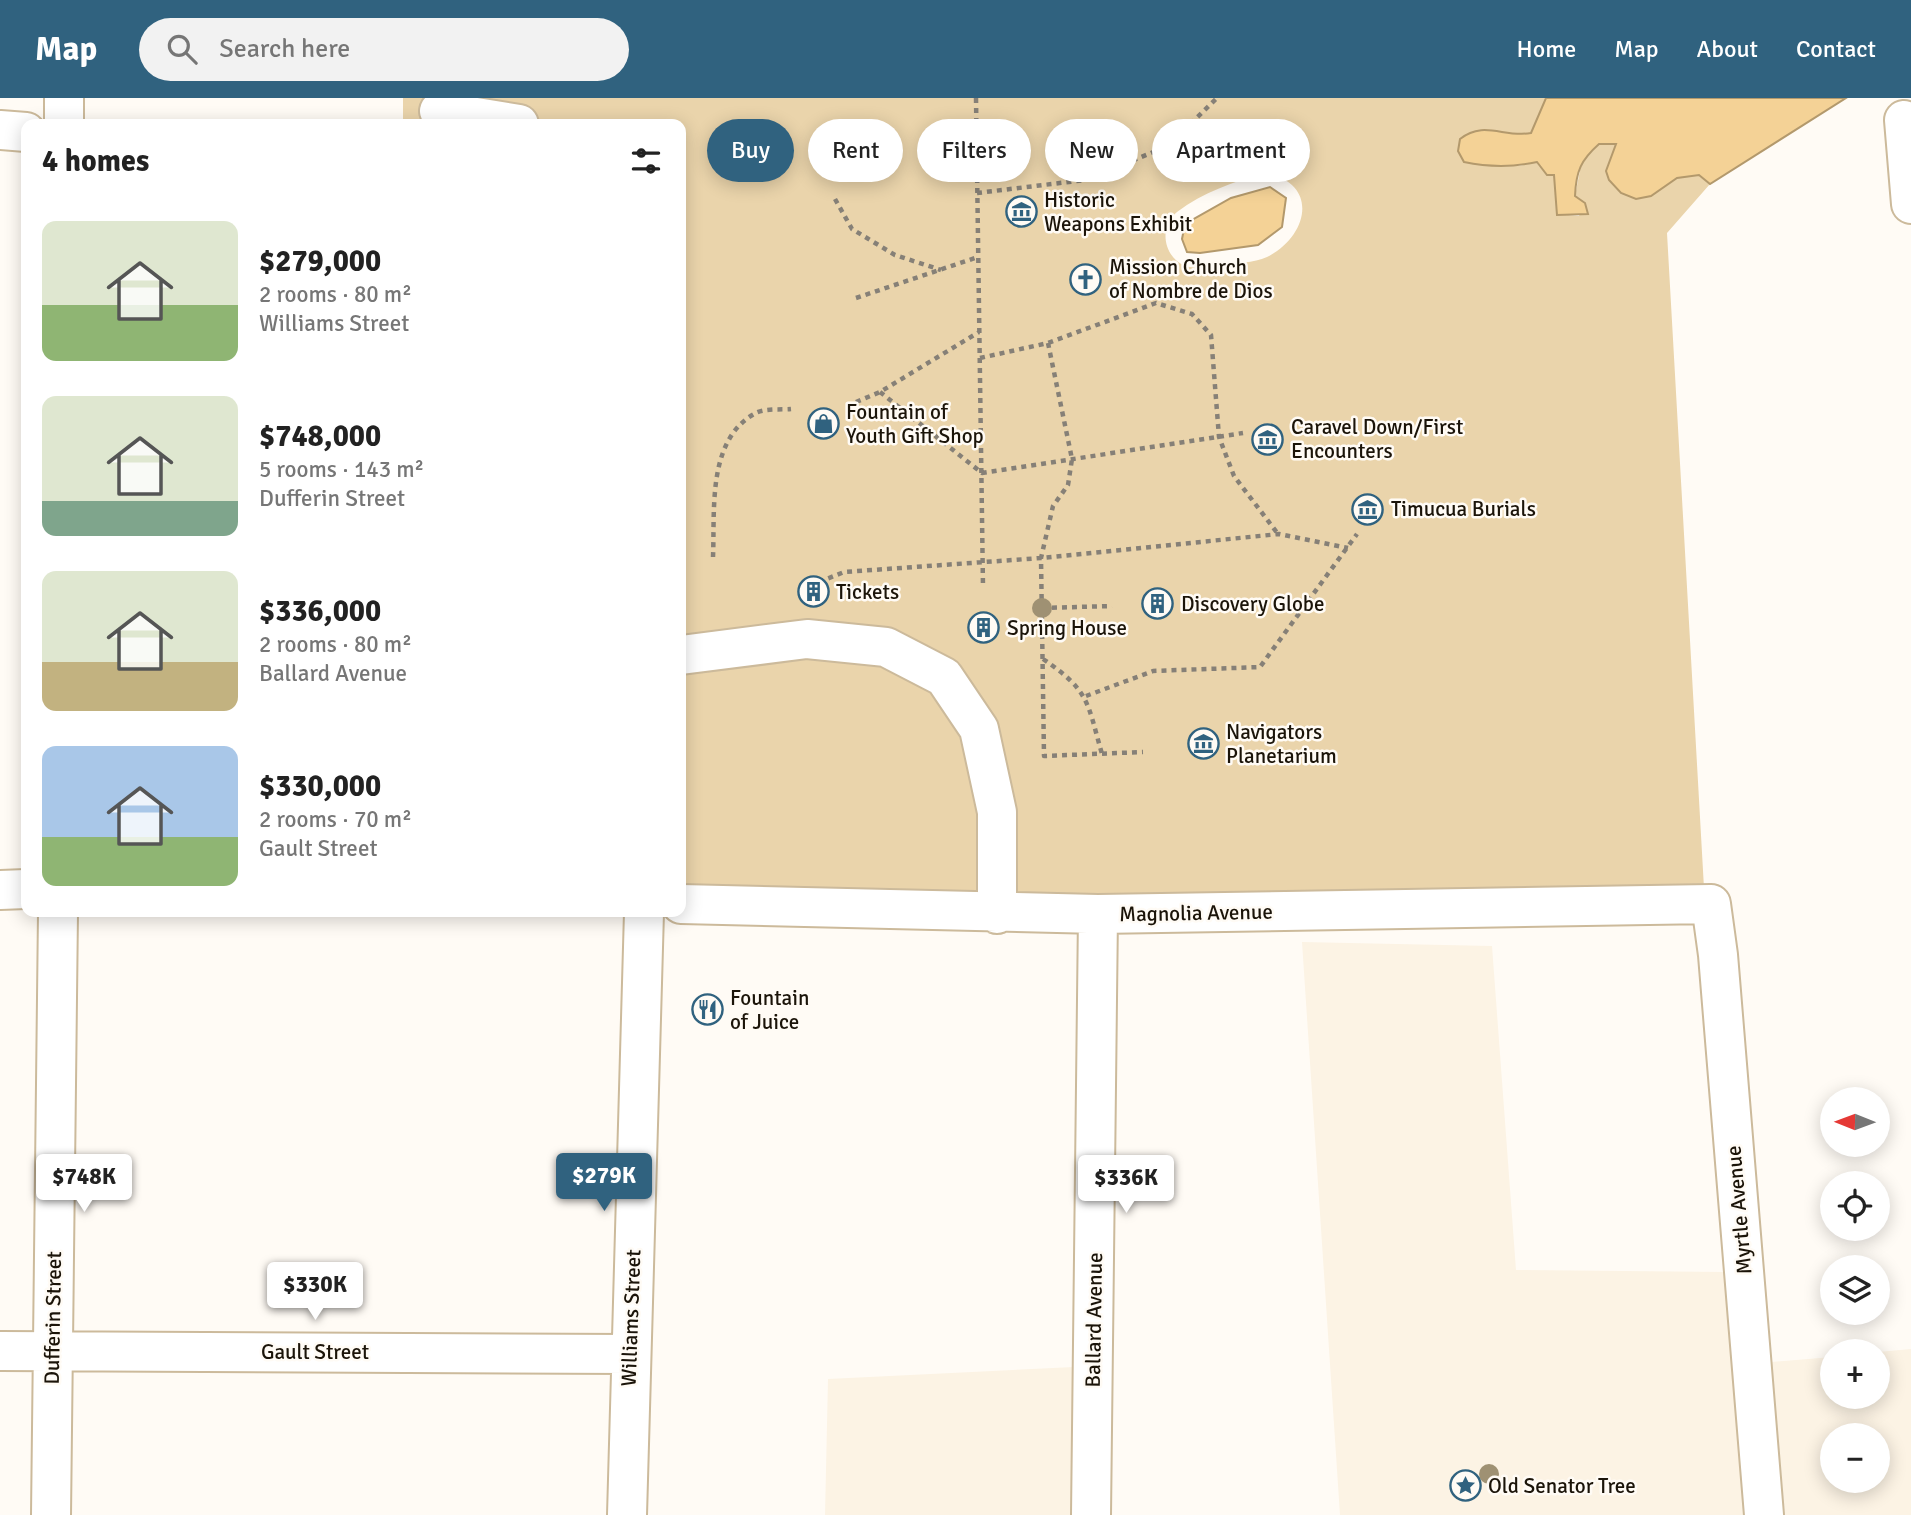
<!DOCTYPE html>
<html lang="en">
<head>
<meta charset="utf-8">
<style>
  :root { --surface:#fff; --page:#f2f2f2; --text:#222; --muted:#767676; --accent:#30627f }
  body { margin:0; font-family:Signika,sans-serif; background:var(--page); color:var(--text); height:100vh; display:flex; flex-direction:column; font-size:26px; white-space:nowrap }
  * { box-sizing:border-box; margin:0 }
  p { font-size:23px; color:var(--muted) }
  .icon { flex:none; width:38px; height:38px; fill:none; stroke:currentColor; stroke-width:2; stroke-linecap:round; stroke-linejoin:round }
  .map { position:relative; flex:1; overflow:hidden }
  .drawer { position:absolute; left:21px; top:21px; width:665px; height:798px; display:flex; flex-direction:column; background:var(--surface); border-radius:14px; box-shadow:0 4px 18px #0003 }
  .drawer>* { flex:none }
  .guide { position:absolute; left:707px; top:21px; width:665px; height:63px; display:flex; gap:14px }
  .needle { width:46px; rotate:271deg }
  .tools { position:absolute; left:1820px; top:989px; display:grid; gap:14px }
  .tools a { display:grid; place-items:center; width:70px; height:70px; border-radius:50%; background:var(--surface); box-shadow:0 4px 18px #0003; font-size:35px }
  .price { position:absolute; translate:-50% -60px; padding:0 16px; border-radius:7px; background:#fff; color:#222; font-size:23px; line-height:46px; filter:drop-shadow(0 2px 4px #0008) }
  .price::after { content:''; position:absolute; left:50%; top:42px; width:21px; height:16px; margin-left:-10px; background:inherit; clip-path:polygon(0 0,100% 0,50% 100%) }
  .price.active { background:var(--accent); color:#fff }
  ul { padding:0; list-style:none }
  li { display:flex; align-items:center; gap:21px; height:175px; padding:0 21px }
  li span { display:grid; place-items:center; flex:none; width:196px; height:140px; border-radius:14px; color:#555 }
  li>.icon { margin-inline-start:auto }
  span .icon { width:84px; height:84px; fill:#fffc; stroke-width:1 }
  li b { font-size:30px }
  h2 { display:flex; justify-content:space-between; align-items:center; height:84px; padding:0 21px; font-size:30px }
  .chip { padding:0 24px; border-radius:32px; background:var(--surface); box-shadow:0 4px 18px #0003; font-size:24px; line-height:63px }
  .chip.active { background:var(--accent); color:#fff }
  header { display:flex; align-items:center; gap:42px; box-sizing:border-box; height:98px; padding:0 35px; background:var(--accent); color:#fff }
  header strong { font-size:33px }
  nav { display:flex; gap:38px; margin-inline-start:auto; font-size:24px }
  .search { width:490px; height:63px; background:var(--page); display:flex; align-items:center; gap:18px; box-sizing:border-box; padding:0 24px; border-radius:38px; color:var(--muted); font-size:26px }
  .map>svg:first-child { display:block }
  .built { fill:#fcf3e4; fill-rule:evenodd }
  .green { fill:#ead4ab; fill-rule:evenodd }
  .water { fill:#f4d296; stroke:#b3996c; stroke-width:2 }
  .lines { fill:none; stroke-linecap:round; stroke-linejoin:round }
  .minor-casing { stroke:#ccba9b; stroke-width:42 }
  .path { stroke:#868077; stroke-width:4.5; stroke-dasharray:5 5; stroke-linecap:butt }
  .minor { stroke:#fff; stroke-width:38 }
  .tree { fill:#9f9173 }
  .labels { text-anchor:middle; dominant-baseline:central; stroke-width:5; stroke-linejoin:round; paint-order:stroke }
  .poi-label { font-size:21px; fill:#1b1409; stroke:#fffbf5; text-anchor:start }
  .street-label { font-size:21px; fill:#1b1409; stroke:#fffbf5 }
</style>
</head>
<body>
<header>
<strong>Map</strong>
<div class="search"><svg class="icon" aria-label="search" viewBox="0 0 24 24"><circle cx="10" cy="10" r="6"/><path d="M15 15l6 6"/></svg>Search here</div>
<nav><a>Home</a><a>Map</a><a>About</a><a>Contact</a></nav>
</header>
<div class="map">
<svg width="1911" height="1417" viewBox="0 0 1911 1417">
  <rect width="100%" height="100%" fill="#fffbf5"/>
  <!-- built -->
  <path class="built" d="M1302 844 1492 848 1516 1172 1724 1174 1746 1417H1340Z
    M1911 1251V1417H1785L1771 1264 1832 1259V1298H1878V1254ZM1832 1337H1878V1382H1832Z
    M1074 1269 1071 1417H825L828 1281Z"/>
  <!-- green -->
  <path class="green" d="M403 0H1546L1531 35 1519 38 1505 34 1496 67 1519 68 1537 64 1547 77 1554 76 1557 116 1579 118 1585 105 1575 98 1582 62 1599 46H1617L1606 73 1621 95 1636 100 1651 98 1677 80 1699 77 1710 86 1667 135 1704 790 1098 800 681 790V26H403ZM1264 75C1320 84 1309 138 1267 159 1254 165 1235 165 1220 167 1209 169 1194 172 1183 167 1163 157 1159 128 1177 114 1203 94 1234 84 1264 75Z"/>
  <!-- water -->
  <path class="water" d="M1546 0H1846L1710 86 1699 77 1677 80 1651 98 1636 101 1621 95 1609 82 1606 73 1616 46H1599C1581 62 1576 73 1575 98L1585 105 1588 116 1557 117 1554 77H1547L1537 64C1514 69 1488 69 1464 64L1458 53 1460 41C1484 22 1504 40 1531 35Z
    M1270 89 1286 100 1282 129 1258 147 1200 155 1187 154 1182 141 1185 126 1231 100Z"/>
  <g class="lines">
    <defs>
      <path id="minor" d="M64 0V26
        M439 13 519 26
        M1904 22 1911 106
        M0 32 26 34
        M681 557 807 541 886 549 944 579 979 631 997 714V816
        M0 792 26 791
        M681 806 1098 816 1711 806 1718 857 1764 1417
        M0 1253 629 1256
        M51 1417 58 814
        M627 1417 644 814
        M1091 1417 1098 816"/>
    </defs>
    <!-- minor casing -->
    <use href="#minor" class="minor-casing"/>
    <!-- path -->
    <path class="path" d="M976 0 983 489
      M977 95 1085 82 1168 48 1217 0
      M835 101 852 131 895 157 941 172
      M856 200 978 159
      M1048 245 1072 361 1068 387 1053 408 1041 460 1044 658 1143 654
      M980 260 1048 245 1156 205 1192 216 1211 237 1219 339 1234 378 1278 436
      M880 294 982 375 1243 335
      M856 304 880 294 979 234
      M713 459C715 412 707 343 754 316 763 310 780 312 791 311
      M819 484 844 474 1041 460 1279 436 1348 450
      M1042 510 1112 508
      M1043 561C1090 593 1087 604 1102 656
      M1086 598 1153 573 1260 569 1357 436"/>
    <!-- minor -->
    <use href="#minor" class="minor"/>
  </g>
  <!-- trees -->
  <g class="tree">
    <circle cx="1042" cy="510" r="10"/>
    <circle cx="1489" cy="1376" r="10"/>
  </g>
  <!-- icons -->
  <defs>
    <symbol id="museum-ring" viewBox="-11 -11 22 22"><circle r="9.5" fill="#fffbf5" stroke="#30627f" stroke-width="1.5"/><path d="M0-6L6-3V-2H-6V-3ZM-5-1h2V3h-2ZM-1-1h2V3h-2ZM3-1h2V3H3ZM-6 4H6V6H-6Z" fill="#30627f"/></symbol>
    <symbol id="church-ring" viewBox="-11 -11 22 22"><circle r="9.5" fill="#fffbf5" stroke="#30627f" stroke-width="1.5"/><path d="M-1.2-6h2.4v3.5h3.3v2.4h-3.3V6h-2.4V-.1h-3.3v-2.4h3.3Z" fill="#30627f"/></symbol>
    <symbol id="shop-ring" viewBox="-11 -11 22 22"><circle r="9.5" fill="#fffbf5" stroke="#30627f" stroke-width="1.5"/><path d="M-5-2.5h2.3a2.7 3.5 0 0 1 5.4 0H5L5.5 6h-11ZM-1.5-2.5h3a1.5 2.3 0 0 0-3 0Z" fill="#30627f"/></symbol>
    <symbol id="building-ring" viewBox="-11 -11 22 22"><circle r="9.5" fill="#fffbf5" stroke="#30627f" stroke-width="1.5"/><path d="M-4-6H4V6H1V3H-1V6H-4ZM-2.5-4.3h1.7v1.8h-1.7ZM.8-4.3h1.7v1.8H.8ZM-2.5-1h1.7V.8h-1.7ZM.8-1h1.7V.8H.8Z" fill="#30627f"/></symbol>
    <symbol id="restaurant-ring" viewBox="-11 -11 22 22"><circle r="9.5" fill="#fffbf5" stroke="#30627f" stroke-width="1.5"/><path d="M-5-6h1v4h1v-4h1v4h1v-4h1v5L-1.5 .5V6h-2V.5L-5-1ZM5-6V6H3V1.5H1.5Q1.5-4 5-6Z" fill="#30627f"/></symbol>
    <symbol id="sight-ring" viewBox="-11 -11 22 22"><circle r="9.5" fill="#fffbf5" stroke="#30627f" stroke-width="1.5"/><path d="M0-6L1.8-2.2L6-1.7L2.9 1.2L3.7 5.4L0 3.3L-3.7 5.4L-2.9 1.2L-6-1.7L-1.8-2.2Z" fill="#30627f"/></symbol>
  </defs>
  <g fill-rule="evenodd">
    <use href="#museum-ring" x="1004" y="96" width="35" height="35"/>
    <use href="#church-ring" x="1068" y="164" width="35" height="35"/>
    <use href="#shop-ring" x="806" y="308" width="35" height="35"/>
    <use href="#museum-ring" x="1250" y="324" width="35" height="35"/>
    <use href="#museum-ring" x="1350" y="394" width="35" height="35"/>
    <use href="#building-ring" x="796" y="476" width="35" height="35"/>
    <use href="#building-ring" x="1140" y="488" width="35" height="35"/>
    <use href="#building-ring" x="966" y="512" width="35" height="35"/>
    <use href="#museum-ring" x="1186" y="628" width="35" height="35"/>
    <use href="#restaurant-ring" x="690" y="894" width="35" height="35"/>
    <use href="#sight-ring" x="1448" y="1370" width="35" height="35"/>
  </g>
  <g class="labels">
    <!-- poi labels -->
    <g class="poi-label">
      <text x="1044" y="102">Historic<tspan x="1044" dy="24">Weapons Exhibit</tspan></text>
      <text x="1109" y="169">Mission Church<tspan x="1109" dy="24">of Nombre de Dios</tspan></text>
      <text x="846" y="314">Fountain of<tspan x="846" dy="24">Youth Gift Shop</tspan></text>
      <text x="1291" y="329">Caravel Down/First<tspan x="1291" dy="24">Encounters</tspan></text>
      <text x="1391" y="411">Timucua Burials</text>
      <text x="836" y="494">Tickets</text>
      <text x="1181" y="506">Discovery Globe</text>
      <text x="1007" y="530">Spring House</text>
      <text x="1226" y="634">Navigators<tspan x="1226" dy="24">Planetarium</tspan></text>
      <text x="730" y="900">Fountain<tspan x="730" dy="24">of Juice</tspan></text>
      <text x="1488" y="1388">Old Senator Tree</text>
    </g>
    <!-- street labels -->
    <g class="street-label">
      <text transform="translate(1196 815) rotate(-1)">Magnolia Avenue</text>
      <text transform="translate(1739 1112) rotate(-95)">Myrtle Avenue</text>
      <text transform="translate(53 1220) rotate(-89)">Dufferin Street</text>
      <text transform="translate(631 1220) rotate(-88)">Williams Street</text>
      <text transform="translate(1094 1222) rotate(-89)">Ballard Avenue</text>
      <text x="315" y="1254">Gault Street</text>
    </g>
  </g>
</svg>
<div class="tools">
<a><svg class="needle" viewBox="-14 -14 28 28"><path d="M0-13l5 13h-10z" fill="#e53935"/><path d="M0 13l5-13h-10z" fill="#767676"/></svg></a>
<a><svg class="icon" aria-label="locate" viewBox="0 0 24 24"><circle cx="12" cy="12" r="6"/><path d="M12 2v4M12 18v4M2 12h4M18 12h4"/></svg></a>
<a><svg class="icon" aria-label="layers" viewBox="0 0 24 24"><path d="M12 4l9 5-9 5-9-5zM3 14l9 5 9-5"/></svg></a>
<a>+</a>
<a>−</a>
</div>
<b class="price active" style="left:604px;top:1115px">$279K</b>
<b class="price" style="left:84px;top:1116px">$748K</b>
<b class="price" style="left:1126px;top:1117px">$336K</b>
<b class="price" style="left:315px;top:1224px">$330K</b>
<div class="guide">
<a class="chip active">Buy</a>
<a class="chip">Rent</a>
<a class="chip">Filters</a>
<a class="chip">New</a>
<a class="chip">Apartment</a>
</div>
<section class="drawer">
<h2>4 homes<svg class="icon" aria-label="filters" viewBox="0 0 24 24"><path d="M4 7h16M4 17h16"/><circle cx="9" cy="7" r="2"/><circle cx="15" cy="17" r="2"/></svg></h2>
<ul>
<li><span style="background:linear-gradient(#dfe7d0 60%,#8fb573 0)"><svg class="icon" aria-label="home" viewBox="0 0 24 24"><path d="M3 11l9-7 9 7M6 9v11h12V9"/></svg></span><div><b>$279,000</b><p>2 rooms · 80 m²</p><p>Williams Street</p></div></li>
<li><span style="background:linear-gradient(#dfe7d0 75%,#7fa58c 0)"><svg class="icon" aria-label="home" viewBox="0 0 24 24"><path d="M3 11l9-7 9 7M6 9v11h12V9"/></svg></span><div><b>$748,000</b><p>5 rooms · 143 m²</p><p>Dufferin Street</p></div></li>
<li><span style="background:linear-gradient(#dfe7d0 65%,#c2b280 0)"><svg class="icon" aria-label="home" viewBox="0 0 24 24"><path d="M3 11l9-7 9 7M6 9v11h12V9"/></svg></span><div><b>$336,000</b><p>2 rooms · 80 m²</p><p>Ballard Avenue</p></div></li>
<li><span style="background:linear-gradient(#a9c7e8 65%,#8fb573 0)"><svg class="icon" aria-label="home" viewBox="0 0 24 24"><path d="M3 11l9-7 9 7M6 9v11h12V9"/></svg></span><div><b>$330,000</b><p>2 rooms · 70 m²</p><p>Gault Street</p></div></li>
</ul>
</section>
</div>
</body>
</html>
